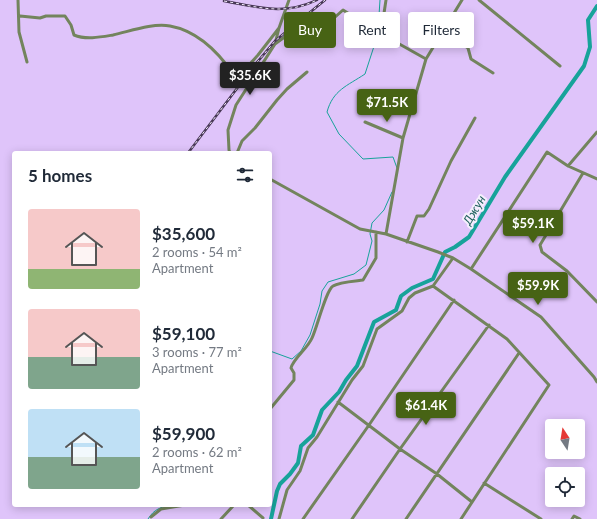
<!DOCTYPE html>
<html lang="en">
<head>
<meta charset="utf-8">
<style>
  :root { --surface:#fff; --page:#f6f6f7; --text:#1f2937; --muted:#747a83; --accent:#476314 }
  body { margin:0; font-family:Lato,sans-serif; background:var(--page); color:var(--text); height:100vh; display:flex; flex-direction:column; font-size:15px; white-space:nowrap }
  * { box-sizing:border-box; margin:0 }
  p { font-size:13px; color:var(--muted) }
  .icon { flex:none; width:22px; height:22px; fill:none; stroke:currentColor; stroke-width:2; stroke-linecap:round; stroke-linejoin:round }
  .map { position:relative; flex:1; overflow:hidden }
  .side { position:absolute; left:12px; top:151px; width:260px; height:356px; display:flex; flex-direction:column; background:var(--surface); border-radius:4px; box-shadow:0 2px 10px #0003 }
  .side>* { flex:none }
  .top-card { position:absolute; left:284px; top:12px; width:253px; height:36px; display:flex; gap:8px }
  .needle { width:26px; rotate:348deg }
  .tools { position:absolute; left:545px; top:419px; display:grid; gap:8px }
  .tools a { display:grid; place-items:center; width:40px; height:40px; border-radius:4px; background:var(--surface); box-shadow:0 2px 10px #0003; font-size:20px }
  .price { position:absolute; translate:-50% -34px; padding:0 9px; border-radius:4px; background:var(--accent); color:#fff; font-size:13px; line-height:26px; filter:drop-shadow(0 1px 2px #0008) }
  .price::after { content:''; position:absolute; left:50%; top:24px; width:12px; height:9px; margin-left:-6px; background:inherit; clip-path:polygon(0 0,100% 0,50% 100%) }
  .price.current { background:#222; color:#fff }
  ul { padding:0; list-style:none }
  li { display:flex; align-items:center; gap:12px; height:100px; padding:0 16px }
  li span { display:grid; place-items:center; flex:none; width:112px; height:80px; border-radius:4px; color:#555 }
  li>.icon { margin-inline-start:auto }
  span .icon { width:48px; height:48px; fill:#fffc; stroke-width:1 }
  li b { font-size:17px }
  h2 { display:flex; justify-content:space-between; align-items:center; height:48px; padding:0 16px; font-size:17px }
  .chip { padding:0 14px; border-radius:4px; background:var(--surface); box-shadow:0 2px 10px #0003; font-size:14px; line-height:36px }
  .chip.current { background:var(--accent); color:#fff }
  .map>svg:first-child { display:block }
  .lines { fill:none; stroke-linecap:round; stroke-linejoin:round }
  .stream { stroke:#17a39a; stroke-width:1 }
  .canal { stroke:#17a39a; stroke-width:4 }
  .street { stroke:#73845d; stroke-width:3 }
  .rail-casing { stroke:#473755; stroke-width:2.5 }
  .rail { stroke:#f5eefd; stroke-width:1; stroke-dasharray:3; stroke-linecap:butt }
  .labels { text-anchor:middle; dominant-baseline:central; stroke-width:4; stroke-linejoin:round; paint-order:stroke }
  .water-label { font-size:12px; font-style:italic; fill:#1e615c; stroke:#f5eefd }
</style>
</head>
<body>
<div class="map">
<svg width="597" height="519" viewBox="0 0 597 519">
  <rect width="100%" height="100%" fill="#dfc4fa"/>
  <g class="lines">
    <!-- stream -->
    <path class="stream" d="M378 31 380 0
      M378 34 365 74C347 86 333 90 327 112L339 134 363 159 393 157 397 168
      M270 351 292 359 301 351 310 335 320 304 322 291 328 282 354 274 366 265 372 241 370 234 372 223 384 210 392 192
      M148 519C154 509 161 507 171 505"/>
    <!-- canal -->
    <path class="canal" d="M271 519 277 491 280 484 290 474 298 463 301 446 313 435 322 410 339 392 346 380 357 366 374 322 396 310 401 296 412 288 433 279 445 252 455 247 469 237 505 177 584 66 590 47 588 20 597 6"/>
    <!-- street -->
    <path class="street" d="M18 0 19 32 27 62
      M479 0 560 66
      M20 16 40 18 46 16H65L71 25 74 35C86 40 101 37 113 35 131 31 152 23 170 26 198 31 219 53 234 75H240L258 55 279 28
      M443 32 468 48 471 59 493 73
      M381 33 386 0
      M275 44 279 28 289 0
      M365 122 403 138
      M230 153 229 150 228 130 236 105 275 44 290 33 310 31 325 26 343 10 378 32 426 59
      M237 153 242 141 255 128 277 100 287 89 307 72
      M568 166 597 132
      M583 173 540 245 542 252 567 271 597 302
      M270 179 360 229 386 234 438 252 453 258 471 269 541 317 594 377 597 382
      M386 234 403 138 426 59 462 0
      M407 242 417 216H424L429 209 451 161 475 118
      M471 269 547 152 568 166 597 179
      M433 286 507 339 549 385 461 519
      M338 402 400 449 437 474 472 502
      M270 409 294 380V373L291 368C293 359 308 348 312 338 317 328 326 290 333 286 339 282 356 281 363 280L376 258V232
      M484 483 541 519
      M248 505 263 518
      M151 517 161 509 185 505
      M221 519 234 505
      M279 519 287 490 300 471 308 448 317 437 352 380 363 366 377 329 402 311 409 298 415 293 433 286 453 258
      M303 519 369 425 454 300
      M352 519 400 449 489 325
      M406 519 519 353
      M572 519 574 516 580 519"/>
    <defs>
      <path id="rail" d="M224 1C258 7 284 16 317 0
        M188 153 254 66 275 41 325 0"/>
    </defs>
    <!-- rail casing -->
    <use href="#rail" class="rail-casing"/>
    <!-- rail -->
    <use href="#rail" class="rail"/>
  </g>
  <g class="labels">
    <!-- water labels -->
    <g class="water-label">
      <text transform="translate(474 210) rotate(-59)">Джун</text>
    </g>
  </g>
</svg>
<div class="tools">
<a><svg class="needle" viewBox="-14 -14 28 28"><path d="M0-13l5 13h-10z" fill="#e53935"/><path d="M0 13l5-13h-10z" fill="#747a83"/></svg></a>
<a><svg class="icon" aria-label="locate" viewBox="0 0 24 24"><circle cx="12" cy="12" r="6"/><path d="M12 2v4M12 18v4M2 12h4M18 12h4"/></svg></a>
</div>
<b class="price current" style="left:250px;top:96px">$35.6K</b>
<b class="price" style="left:387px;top:123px">$71.5K</b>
<b class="price" style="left:533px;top:244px">$59.1K</b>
<b class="price" style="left:538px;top:306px">$59.9K</b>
<b class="price" style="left:426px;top:426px">$61.4K</b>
<div class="top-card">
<a class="chip current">Buy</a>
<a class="chip">Rent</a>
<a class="chip">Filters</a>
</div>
<section class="side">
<h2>5 homes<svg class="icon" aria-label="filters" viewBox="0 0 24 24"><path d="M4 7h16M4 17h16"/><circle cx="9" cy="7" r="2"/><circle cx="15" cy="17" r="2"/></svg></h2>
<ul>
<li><span style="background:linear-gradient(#f6c9c9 75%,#8fb573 0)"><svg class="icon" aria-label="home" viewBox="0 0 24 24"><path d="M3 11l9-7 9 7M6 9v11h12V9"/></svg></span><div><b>$35,600</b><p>2 rooms · 54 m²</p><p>Apartment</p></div></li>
<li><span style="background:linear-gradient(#f6c9c9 60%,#7fa58c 0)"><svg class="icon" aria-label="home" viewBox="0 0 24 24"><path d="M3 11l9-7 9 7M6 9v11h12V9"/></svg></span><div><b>$59,100</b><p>3 rooms · 77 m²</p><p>Apartment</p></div></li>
<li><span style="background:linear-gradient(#bfe0f5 60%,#7fa58c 0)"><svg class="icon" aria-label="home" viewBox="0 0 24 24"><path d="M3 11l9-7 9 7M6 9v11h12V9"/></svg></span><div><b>$59,900</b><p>2 rooms · 62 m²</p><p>Apartment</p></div></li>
</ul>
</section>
</div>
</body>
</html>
